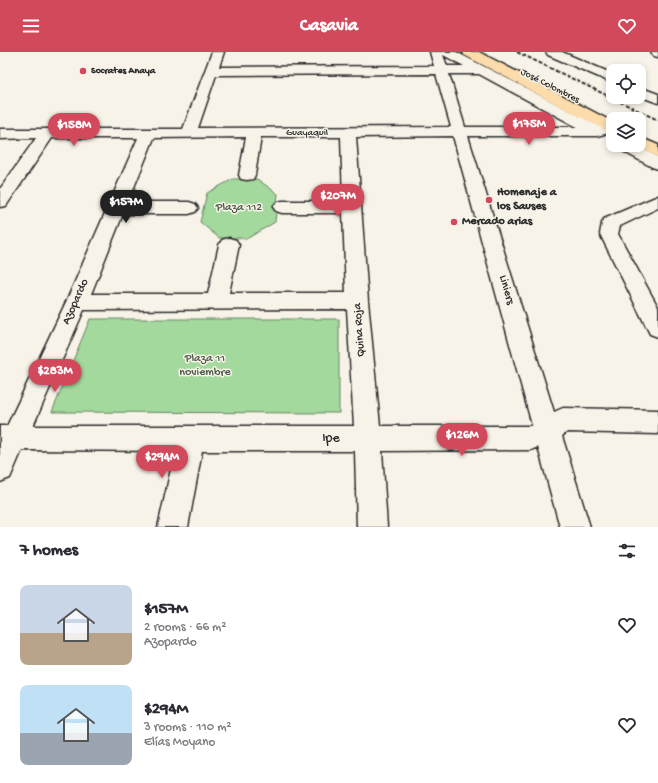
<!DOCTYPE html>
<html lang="en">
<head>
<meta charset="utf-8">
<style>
  :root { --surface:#fff; --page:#f2f2f3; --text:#2b2b33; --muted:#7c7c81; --accent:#d1495b }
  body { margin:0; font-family:"Gochi Hand",sans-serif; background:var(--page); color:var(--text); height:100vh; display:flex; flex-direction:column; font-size:15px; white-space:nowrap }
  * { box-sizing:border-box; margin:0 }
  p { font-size:13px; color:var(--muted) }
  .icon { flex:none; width:22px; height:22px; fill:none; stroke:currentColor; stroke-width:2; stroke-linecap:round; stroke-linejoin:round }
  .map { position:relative; height:475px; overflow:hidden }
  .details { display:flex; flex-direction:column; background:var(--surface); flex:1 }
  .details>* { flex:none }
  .tools { position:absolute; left:606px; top:12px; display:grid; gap:8px }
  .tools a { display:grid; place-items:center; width:40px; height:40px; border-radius:8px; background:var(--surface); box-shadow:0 2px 6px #0003; font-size:20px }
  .price { position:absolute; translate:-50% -34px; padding:0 9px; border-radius:14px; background:var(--accent); color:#fff; font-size:13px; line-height:26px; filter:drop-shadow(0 1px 2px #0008) }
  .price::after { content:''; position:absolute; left:50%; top:24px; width:12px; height:9px; margin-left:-6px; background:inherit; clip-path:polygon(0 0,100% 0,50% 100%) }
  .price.active { background:#222; color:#fff }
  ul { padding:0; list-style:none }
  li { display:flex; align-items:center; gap:12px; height:100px; padding:0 20px }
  li span { display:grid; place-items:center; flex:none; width:112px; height:80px; border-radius:8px; color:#555 }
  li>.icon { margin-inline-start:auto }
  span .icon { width:48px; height:48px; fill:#fffc; stroke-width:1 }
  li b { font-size:17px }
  h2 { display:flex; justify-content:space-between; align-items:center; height:48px; padding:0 20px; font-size:17px }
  header { display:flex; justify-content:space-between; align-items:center; height:52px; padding:0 20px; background:var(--accent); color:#fff; font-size:18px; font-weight:800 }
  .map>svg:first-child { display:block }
  .green { fill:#a3d99d; stroke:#678264 }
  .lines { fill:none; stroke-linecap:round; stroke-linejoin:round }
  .minor-casing { stroke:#2b2b2b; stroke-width:3 }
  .major-casing { stroke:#2b2b2b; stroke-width:3 }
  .minor { fill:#f7f3e8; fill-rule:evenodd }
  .major { fill:#fddcac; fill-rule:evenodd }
  .rail { stroke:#2b2b2b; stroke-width:2; stroke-dasharray:4 2; stroke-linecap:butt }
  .poi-dot { fill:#d1495b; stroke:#f7f3e8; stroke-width:1.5 }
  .labels { text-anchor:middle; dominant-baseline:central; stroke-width:3; stroke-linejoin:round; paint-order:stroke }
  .far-poi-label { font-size:10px; font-weight:bold; fill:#2b2b2b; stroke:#f7f3e8; text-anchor:start }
  .far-street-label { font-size:10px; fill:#2b2b2b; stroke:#f7f3e8 }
  .poi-label { font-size:12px; font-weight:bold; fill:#2b2b2b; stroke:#f7f3e8; text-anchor:start }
  .park-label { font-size:12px; fill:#495648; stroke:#f7f3e8 }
  .street-label { font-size:12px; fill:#2b2b2b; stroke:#f7f3e8 }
  .near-street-label { font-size:14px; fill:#2b2b2b; stroke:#f7f3e8 }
</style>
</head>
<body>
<header><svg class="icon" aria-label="menu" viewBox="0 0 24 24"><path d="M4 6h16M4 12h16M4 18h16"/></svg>Casavia<svg class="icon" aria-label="heart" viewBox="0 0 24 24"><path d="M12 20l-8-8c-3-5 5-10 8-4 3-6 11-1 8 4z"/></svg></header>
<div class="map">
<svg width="658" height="475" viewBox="0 0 658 475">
  <rect width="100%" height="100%" fill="#f7f3e8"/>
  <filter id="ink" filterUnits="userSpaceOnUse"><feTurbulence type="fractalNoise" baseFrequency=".025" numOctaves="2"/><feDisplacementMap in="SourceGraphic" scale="8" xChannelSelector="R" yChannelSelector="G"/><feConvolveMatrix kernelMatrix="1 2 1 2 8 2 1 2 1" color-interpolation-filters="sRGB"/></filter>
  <g filter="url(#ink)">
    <!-- green -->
    <path class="green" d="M233 127H257L278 142 275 170 248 186H219L200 170 207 141Z
      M90 267H339V361L52 360Z"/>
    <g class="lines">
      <defs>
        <path id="minor" d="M212 0H224L219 15 434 14 430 0H456L599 74 613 71V80L597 84H468L554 360 563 356 658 358V382L567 380 562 384 590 475H560L538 395 531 398 382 399 387 475H357L355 399H202L188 475H158L175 399 22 398 10 426 0 430V374H7L66 250 138 86H52L6 154 0 155V137L36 86 0 87V77H183ZM443 3 464 14H447ZM436 22 451 75 198 76 216 23ZM449 22H479L577 75H465ZM453 84 532 373 530 374H380L368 249 356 85ZM246 85 239 123 241 127 247 128 253 127 255 123 261 85H341L343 149H282L276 151 273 155 276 159 282 161H343L346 241H229L239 193 236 188 229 186 222 188 219 193 208 242H91L123 162H189L195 160 198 156 195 152 189 150H128L154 86ZM347 257 354 374H33L84 258Z
          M546 0H562L613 22V31L548 3Z
          M651 0H658V5L654 4Z
          M639 35 658 42V51L639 44Z
          M615 93H635L658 105V117L652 115 617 96Z
          M658 144V156L620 174 618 182 658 255V285L650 282 600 182 602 171 604 167Z"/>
        <path id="major" d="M463 0H479L613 70V81L607 79 464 3Z
          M639 85 658 93V105L633 93H639Z"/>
      </defs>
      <!-- minor casing -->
      <use href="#minor" class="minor-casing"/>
      <!-- major casing -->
      <use href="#major" class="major-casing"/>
      <!-- minor -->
      <use href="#minor" class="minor"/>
      <!-- major -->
      <use href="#major" class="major"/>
      <!-- rail -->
      <path class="rail" d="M517 0 658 68"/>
    </g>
  </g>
  <!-- markers -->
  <g class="poi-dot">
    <circle cx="83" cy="19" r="4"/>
    <circle cx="489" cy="148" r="4"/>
    <circle cx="454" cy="170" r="4"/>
  </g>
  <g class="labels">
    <!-- far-poi labels -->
    <g class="far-poi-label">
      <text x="91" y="19">Socrates Anaya</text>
    </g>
    <!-- far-street labels -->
    <g class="far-street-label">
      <text transform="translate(550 34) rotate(27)">José Colombres</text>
      <text x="307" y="81">Guayaquil</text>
    </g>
    <!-- poi labels -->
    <g class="poi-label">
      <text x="497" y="141">Homenaje a<tspan x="497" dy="14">los Sauses</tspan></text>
      <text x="462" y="170">Mercado arias</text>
    </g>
    <!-- park labels -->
    <g class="park-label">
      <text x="239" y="156">Plaza 112</text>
      <text x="205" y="307">Plaza 11<tspan x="205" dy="14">noviembre</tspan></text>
    </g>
    <!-- street labels -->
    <g class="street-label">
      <text transform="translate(506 238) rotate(74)">Liniers</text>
      <text transform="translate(76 250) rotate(-66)">Azopardo</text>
      <text transform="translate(360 278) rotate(-94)">Quina Roja</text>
    </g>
    <!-- near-street labels -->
    <g class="near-street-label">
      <text x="331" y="386">Ipe</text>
    </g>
  </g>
</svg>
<div class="tools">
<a><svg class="icon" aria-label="locate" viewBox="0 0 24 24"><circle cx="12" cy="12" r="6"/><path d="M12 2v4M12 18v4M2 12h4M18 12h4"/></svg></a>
<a><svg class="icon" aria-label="layers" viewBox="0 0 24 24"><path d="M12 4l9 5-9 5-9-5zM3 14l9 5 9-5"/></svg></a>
</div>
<b class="price" style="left:529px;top:94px">$175M</b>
<b class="price" style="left:74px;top:95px">$158M</b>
<b class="price" style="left:338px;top:166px">$207M</b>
<b class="price active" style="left:126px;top:172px">$157M</b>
<b class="price" style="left:55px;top:341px">$283M</b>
<b class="price" style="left:462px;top:405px">$126M</b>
<b class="price" style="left:162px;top:427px">$294M</b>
</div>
<section class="details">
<h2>7 homes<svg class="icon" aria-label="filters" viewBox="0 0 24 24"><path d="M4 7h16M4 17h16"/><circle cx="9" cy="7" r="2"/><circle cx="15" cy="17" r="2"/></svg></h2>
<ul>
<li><span style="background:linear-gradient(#c9d6e8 60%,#b9a48a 0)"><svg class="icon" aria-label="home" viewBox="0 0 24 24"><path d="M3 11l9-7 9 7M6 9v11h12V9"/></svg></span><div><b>$157M</b><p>2 rooms · 66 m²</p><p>Azopardo</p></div><svg class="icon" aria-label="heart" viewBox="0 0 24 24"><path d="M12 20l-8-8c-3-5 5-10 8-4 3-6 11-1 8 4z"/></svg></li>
<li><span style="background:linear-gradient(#bfe0f5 60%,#9aa5b1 0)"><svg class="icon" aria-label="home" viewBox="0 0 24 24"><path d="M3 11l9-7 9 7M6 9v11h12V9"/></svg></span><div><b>$294M</b><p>3 rooms · 110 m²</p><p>Elías Moyano</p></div><svg class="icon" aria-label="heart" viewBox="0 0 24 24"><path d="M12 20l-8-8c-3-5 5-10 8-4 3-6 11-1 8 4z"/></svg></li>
</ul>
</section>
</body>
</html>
